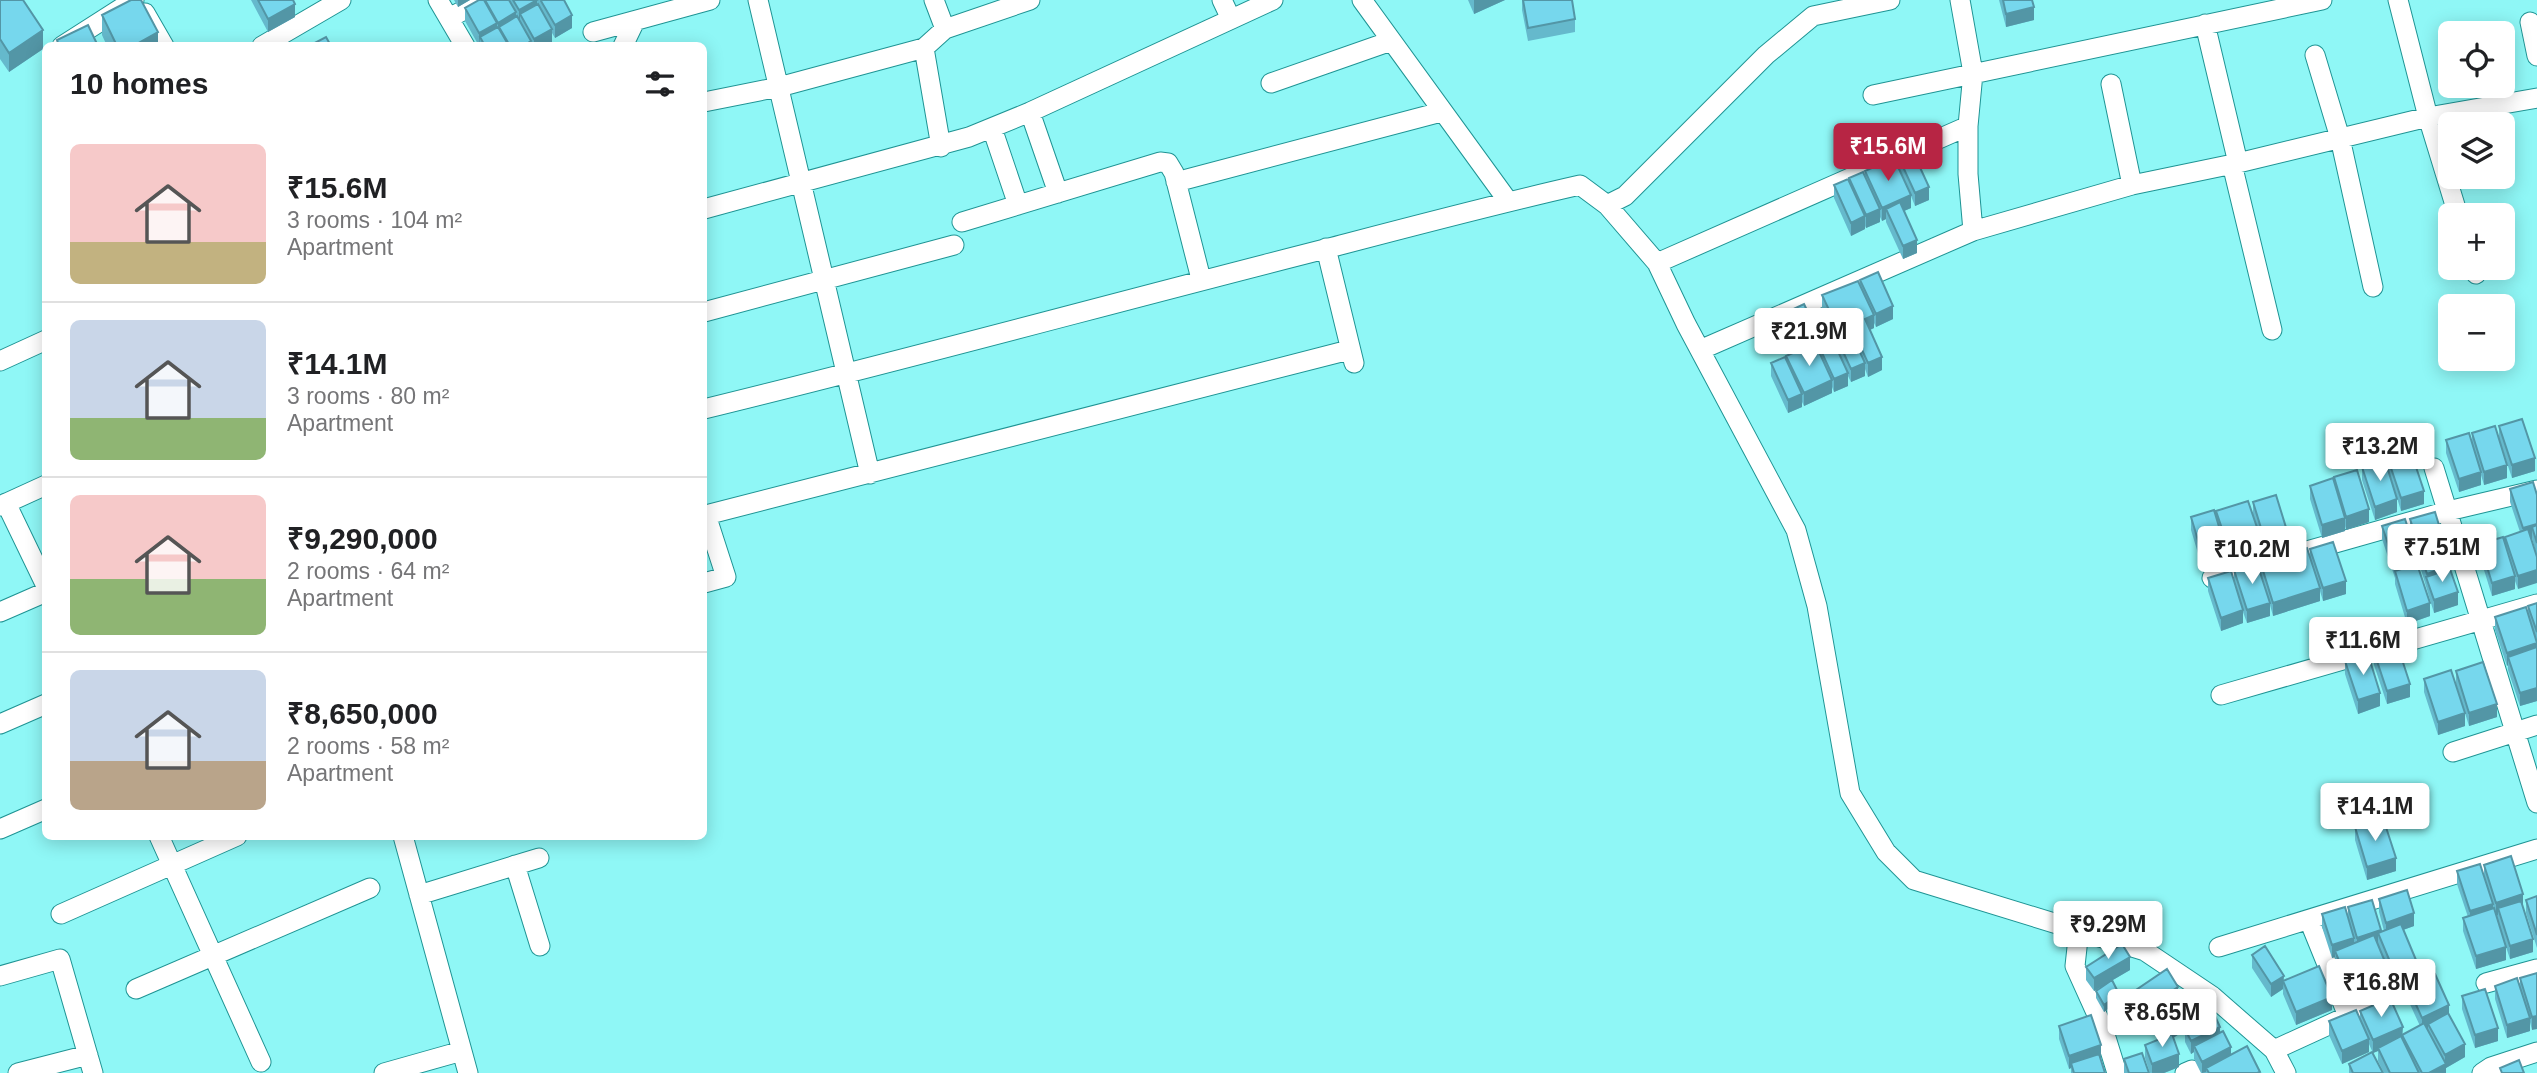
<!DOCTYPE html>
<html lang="en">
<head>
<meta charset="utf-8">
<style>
  :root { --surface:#fff; --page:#f2f2f2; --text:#202124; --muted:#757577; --line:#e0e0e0; --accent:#b72544 }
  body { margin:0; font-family:Arial,sans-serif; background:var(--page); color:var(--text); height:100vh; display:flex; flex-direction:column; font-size:26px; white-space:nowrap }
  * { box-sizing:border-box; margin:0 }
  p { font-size:23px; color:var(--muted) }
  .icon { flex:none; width:38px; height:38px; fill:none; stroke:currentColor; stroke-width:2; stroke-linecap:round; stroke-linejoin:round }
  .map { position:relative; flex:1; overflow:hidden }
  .details { position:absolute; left:42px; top:42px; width:665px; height:798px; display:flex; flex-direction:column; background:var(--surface); border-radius:10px; box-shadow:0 4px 18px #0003 }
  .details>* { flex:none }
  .fabs { position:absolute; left:2438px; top:21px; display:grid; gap:14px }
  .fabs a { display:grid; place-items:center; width:77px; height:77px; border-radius:10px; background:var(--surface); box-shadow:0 4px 18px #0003; font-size:35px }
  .price { position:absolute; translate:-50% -60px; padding:0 16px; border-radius:7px; background:#fff; color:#222; font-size:23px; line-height:46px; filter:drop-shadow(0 2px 4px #0008) }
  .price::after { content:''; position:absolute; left:50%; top:42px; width:21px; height:16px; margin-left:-10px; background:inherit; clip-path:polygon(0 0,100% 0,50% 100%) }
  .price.on { background:var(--accent); color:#fff }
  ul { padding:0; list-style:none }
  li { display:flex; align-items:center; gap:21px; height:175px; padding:0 28px }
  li+li { border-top:2px solid var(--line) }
  li span { display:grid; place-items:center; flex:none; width:196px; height:140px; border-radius:10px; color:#555 }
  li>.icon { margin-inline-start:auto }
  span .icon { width:84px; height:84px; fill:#fffc; stroke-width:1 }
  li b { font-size:30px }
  h2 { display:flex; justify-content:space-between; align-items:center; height:84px; padding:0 28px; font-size:30px }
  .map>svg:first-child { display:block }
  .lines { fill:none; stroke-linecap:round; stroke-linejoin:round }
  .minor-casing { stroke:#1f9494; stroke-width:21 }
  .minor { stroke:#fff; stroke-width:19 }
  .wall { fill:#65b9cc }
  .shaded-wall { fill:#5396a6 }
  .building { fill:#76d7ed; stroke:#5396a6; stroke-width:2 }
</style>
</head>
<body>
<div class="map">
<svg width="2537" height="1073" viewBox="0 0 2537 1073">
  <rect width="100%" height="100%" fill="#8ff7f6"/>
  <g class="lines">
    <defs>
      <path id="minor" d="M438 0 465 46
        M758 0 870 474
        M934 0 945 29 1030 0
        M1222 0 1231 19
        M1362 0 1508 201
        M1960 0 1973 73 1968 126V174L1973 231
        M2398 0 2428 117 2458 215
        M145 13 164 46
        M449 18 483 0
        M2530 22 2537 56
        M2205 24 2238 163
        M593 32 710 0
        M62 46 134 0
        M262 46 341 0
        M623 46 635 21
        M924 48 941 147
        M2315 55 2340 138 2373 287
        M1271 83 1391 41
        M2111 84 2132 185
        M1873 95 2322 0
        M704 102 779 87 924 48 945 29
        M1030 112 1058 193
        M992 128 1018 205
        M2232 164 2272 330
        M1176 182 1441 112
        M1607 205 1625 196 1766 55 1813 16 1890 0
        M704 209 969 137 1030 112 1273 0
        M962 222 1160 162 1168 163 1174 173 1201 279
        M1326 248 1354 363
        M1657 263 1968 126
        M2474 268 2476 274
        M704 312 954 245
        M1700 350 1973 231 2132 185 2238 163 2428 117 2537 98
        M0 361 46 340
        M704 409C913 358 1120 301 1329 248 1413 226 1496 204 1580 185L1607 205 1657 263 1686 324 1796 530 1817 606 1850 793 1886 852 1914 880 2145 951 2212 996 2274 1050 2286 1073
        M2434 468 2537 803
        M6 503 46 586
        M0 506 46 485
        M2212 578 2448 511 2537 490
        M704 583 726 577 706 515 1349 350
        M0 612 46 592
        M2221 695 2537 604
        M0 724 46 704
        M2453 752 2537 725
        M0 829 46 809
        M159 836 261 1062
        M403 836 468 1073
        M515 865 540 946
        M419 895 539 858
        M61 914 237 836
        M2309 920 2348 1016 2425 976
        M2079 929 2075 966 2103 1028 2117 1073
        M2219 947 2537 849
        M0 976 60 959 93 1073
        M2486 983 2537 969
        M136 989 370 888
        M2274 1050 2348 1016
        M18 1073 88 1055
        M384 1073 462 1051
        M2185 1073 2192 1070 2193 1073
        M2482 1073 2491 1067 2537 1052"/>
    </defs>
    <!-- minor casing -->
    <use href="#minor" class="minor-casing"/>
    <!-- minor -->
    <use href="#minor" class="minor"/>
  </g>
  <!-- wall -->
  <path class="wall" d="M0 0 43 49 9 72 0 59Z
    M251 0H293L295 17 268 32Z
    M454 0H470L458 7Z
    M484 0H564L572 28 555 38 552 33V42L545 46H479L465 21V8Z
    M1468 0H1505L1474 14Z
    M1522 0H1572L1575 19V32L1528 41 1522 10Z
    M1999 0H2032L2034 20 2006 27Z
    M102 15 158 46H107L102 35Z
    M1898 156 1929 200 1915 206 1911 196V208L1904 211 1917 253 1903 259 1886 222V219L1882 221 1880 217V222L1866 228 1865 226V229L1851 236 1834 198V185L1849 182V178L1865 175V171L1898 167Z
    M1860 280 1893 319 1876 327 1874 323V328L1870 330 1882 370 1868 377 1865 369V376L1851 382 1848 376V386L1834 392 1832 387V393L1804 406 1802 402V407L1788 413 1771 376V363L1786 360V356L1798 350 1787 325V312L1820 341 1834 343V335L1822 308V295L1860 285Z
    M2499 426 2535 471 2512 478 2499 439Z
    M2472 433 2507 478 2484 485 2481 475V485L2459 492 2446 453V440L2472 441Z
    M2388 459 2424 504 2401 511 2395 491 2397 512 2375 520 2362 480V467L2388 471Z
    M2334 477 2369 522 2346 530 2345 526V531L2322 538 2310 499V486L2334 482Z
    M2510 489 2537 495V556L2532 538 2518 589 2515 581V589L2492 596 2480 557V544L2505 545V537L2520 532 2510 502Z
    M2253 502 2288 547 2265 554 2261 540V552L2229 562 2226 554V563L2203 570 2191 530V517L2216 518V511L2253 515Z
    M2410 519 2442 543 2451 571 2458 605 2434 613 2419 563V555L2418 556 2410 532Z
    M2382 526 2418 566 2430 616 2407 624 2395 584V578L2382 539Z
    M2310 549 2346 594 2323 601 2320 591V601L2273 616 2270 605V616L2247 623 2243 612V623L2221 631 2208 591V578L2234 582V570L2261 573V564L2310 558Z
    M2537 603V701L2520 706 2508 670V665L2507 666 2495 630V617L2528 615V606Z
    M2374 652 2410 697 2387 704 2374 665Z
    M2345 661 2380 706 2358 714 2345 674Z
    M2456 671 2497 717 2469 726 2456 684Z
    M2424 679 2465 726 2438 735 2424 692Z
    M2355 827 2396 871 2367 880 2355 840Z
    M2484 865 2523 907 2533 952 2510 959 2506 947V960L2476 969 2463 931V918L2468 917 2457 884V871L2484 876Z
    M2537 896V948L2526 913V900Z
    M2379 899 2414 926 2403 930 2416 973 2393 982 2388 969V982L2349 998 2335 964V957L2332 958 2322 927V914L2348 917V907L2381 932 2384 931 2379 912Z
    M2252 955 2284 980 2332 1010 2296 1025 2283 994V989L2271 997 2252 968Z
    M2086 967 2130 970 2094 991 2086 980Z
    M2537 973 2532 1030 2530 1022V1031L2507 1038 2495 999V986L2520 987V978Z
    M2408 987 2449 1015 2465 1057 2446 1068V1073H2384L2378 1061V1051L2373 1053 2369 1044V1052L2342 1064 2329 1035V1021L2360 1020V1011L2403 1035 2420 1026 2408 1000Z
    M2096 991 2119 1000 2104 1012 2096 998Z
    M2130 994 2178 995 2197 1023 2220 1032 2231 1055 2260 1073H2201L2194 1059V1052L2191 1054 2185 1042V1030L2173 1038 2179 1067 2164 1073H2150L2145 1058V1045L2166 1037 2156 1021V1014L2141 1024 2130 1007Z
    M2462 996 2498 1041 2475 1048 2462 1009Z
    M2059 1026 2101 1058H2100L2105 1073H2071V1068L2069 1069 2059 1039Z
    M2124 1059 2149 1073H2124Z
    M2349 1064 2383 1073H2349Z"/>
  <!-- shaded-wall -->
  <path class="shaded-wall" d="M458 0H470L458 7Z
    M537 0V13L520 14V23H519V10Z
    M1474 0H1505L1474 14Z
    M295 4V17L268 32V19Z
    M2034 7V20L2006 27V14Z
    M516 12V25L499 27 498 36V23Z
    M572 15V28L555 38V25Z
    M497 23V36L480 37 479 46V33Z
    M552 29V42L545 46H534V39Z
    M43 30V49L9 72V53Z
    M158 32V46H133Z
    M1929 187V200L1915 206V193Z
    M1911 195V208L1890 217 1886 209V219L1882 221V208Z
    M1880 209V222L1866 228V215Z
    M1865 216V229L1851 236V223Z
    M1917 240V253L1903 259V246Z
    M1893 306V319L1876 327V314Z
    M1874 315V328L1865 332V319Z
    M1856 321V334L1851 326V336L1838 339V329Z
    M1820 338V348L1817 342V353L1803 359V346Z
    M1882 357V370L1868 377V363Z
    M1865 363V376L1851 382V369Z
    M1848 373V386L1834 392V379Z
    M1832 380V393L1804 406V393Z
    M1802 394V407L1788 413V400Z
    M2535 458V471L2512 478V465Z
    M2507 465V478L2484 485V472Z
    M2481 472V485L2459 492V479Z
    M2424 491V504L2401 511V498Z
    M2397 499V512L2375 520V507Z
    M2369 509V522L2346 530V517Z
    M2345 518V531L2322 538V525Z
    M2537 524V537L2532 527V538L2523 541V528Z
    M2288 534V547L2265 554V541Z
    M2442 535V548L2419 550V555L2418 556V543Z
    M2261 539V552L2229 562V549Z
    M2226 550V563L2203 570V557Z
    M2418 558V571L2395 572V565Z
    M2451 565V579H2427V574Z
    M2537 570V583L2518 589V576Z
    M2515 576V589L2492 596V583Z
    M2346 581V594L2323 601V588Z
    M2320 588V601L2273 616V603Z
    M2458 592V605L2434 613V600Z
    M2270 603V616L2247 623V610Z
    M2430 603V616L2407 624V611Z
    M2243 610V623L2221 631V618Z
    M2537 643V656L2508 657V665L2507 666V653Z
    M2410 684V697L2387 704V691Z
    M2537 688V701L2520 706V693Z
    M2380 693V706L2358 714V700Z
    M2497 704V717L2469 726V713Z
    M2465 713V726L2438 735V722Z
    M2396 858V871L2367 880V867Z
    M2523 894V907L2498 908V915L2496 916V903Z
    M2493 904V917L2470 924V911Z
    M2414 913V926L2386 936V923Z
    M2381 930V941L2378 933V944L2357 951V938Z
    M2354 938V951H2335V957L2332 958V945Z
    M2533 939V952L2510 959V946Z
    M2506 947V960L2476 969V956Z
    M2130 957V970L2094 991V978Z
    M2416 960V973L2393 982V969Z
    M2388 969V982L2349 998V985Z
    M2284 976 2283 989 2271 997V984Z
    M2178 987V1000L2156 1008V1014L2141 1024V1011Z
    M2119 994V1000L2104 1012V1005Z
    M2332 997V1010L2296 1025V1012Z
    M2449 1005V1019L2428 1024V1029L2422 1031V1018Z
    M2197 1010V1023L2168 1041V1028Z
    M2537 1016V1029L2532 1030V1017Z
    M2530 1018V1031L2507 1038V1025Z
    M2220 1027V1040L2194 1046V1052L2191 1054V1041Z
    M2403 1027 2402 1041 2378 1048V1051L2373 1053V1040Z
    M2498 1028V1041L2475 1048V1035Z
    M2369 1039V1052L2342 1064V1051Z
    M2465 1044V1057L2446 1068V1073H2429L2445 1064V1055Z
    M2101 1045V1058L2073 1067 2071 1063V1068L2069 1069V1056Z
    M2231 1047V1060L2206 1068V1072L2202 1073V1062Z
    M2179 1054V1067L2164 1073H2152V1064Z"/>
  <!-- building -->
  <path class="building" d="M0 0H23L43 30 9 53 0 39Z
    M131 0H141L158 32 133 46H117L102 15Z
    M258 0H293L295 4 268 19Z
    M479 0H484L497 23 479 33 465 8Z
    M485 0H509L516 12 498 23Z
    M513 0H537L519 10Z
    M542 0H564L572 15 555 25 541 1Z
    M1523 0H1572L1575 19 1528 28Z
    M2003 0H2032L2034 7 2006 14Z
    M538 4 552 29 534 39 520 14Z
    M517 16 531 41 523 46H510L499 27Z
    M88 25 98 46H59L57 40Z
    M498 27 509 46H485L480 37Z
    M326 37 331 46H309Z
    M1912 150 1929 187 1915 193 1898 156Z
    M1894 158 1911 195 1882 208 1865 171Z
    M1863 172 1880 209 1866 215 1849 178Z
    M1848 179 1865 216 1851 223 1834 185Z
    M1900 202 1917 240 1903 246 1886 209Z
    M1878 272 1893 306 1876 314 1860 280Z
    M1858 281 1874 315 1865 319 1882 357 1868 363 1851 326 1857 324 1856 321 1838 329 1822 295Z
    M1804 304 1820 338 1803 346 1787 312Z
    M1848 326 1865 363 1851 369 1834 332Z
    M1831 336 1848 373 1834 379 1817 342Z
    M1815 343 1832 380 1804 393 1786 356Z
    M1785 357 1802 394 1788 400 1771 363Z
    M2522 419 2535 458 2512 465 2499 426Z
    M2495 426 2507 465 2484 472 2472 433Z
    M2469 433 2481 472 2459 479 2446 440Z
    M2411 452 2424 491 2401 498 2388 459Z
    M2385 460 2397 499 2375 507 2362 467Z
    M2357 470 2369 509 2346 517 2334 477Z
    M2333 478 2345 518 2322 525 2310 486Z
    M2533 482 2537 495V524L2523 528 2510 489Z
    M2276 495 2288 534 2265 541 2253 502Z
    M2248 501 2261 539 2229 549 2216 511Z
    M2214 510 2226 550 2203 557 2191 517Z
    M2435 512 2442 535 2418 543 2410 519Z
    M2405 519 2418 558 2395 565 2382 526Z
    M2537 525V543L2532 527Z
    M2528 529 2537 557V570L2518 576 2505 537Z
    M2503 537 2515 576 2492 583 2480 544Z
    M2333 542 2346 581 2323 588 2310 549Z
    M2444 542 2451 565 2427 574 2419 550Z
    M2307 548 2320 588 2273 603 2261 564Z
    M2257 563 2270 603 2247 610 2234 570Z
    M2417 564 2430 603 2407 611 2395 571Z
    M2450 569 2458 592 2434 600 2426 577Z
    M2231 571 2243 610 2221 618 2208 578Z
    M2537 603V632L2528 606Z
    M2526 607 2537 643 2507 653 2495 617Z
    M2397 644 2410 684 2387 691 2374 652Z
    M2537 647V688L2520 693 2508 657Z
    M2368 654 2380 693 2358 700 2345 661Z
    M2483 662 2497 704 2469 713 2456 671Z
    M2451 670 2465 713 2438 722 2424 679Z
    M2383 818 2396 858 2367 867 2355 827Z
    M2511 856 2523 894 2496 903 2484 865Z
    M2480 864 2493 904 2470 911 2457 871Z
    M2407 890 2414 913 2386 923 2379 899Z
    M2537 896V935L2526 900Z
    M2372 900 2381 930 2357 938 2348 907Z
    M2521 901 2533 939 2510 946 2498 908Z
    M2345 907 2354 938 2332 945 2322 914Z
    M2494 908 2506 947 2476 956 2463 918Z
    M2401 924 2416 960 2393 969 2378 933Z
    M2374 935 2388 969 2349 985 2335 951Z
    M2122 944 2130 957 2094 978 2086 967Z
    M2265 946 2284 976 2271 984 2252 955Z
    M2319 966 2332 997 2296 1012 2283 981Z
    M2167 969 2178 987 2141 1011 2130 994Z
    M2537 973V1016L2532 1017 2520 978Z
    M2435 974 2449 1005 2422 1018 2408 987Z
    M2517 978 2530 1018 2507 1025 2495 986Z
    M2112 980 2119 994 2104 1005 2096 991Z
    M2485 989 2498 1028 2475 1035 2462 996Z
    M2185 991 2197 1010 2168 1028 2156 1008Z
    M2390 998 2403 1027 2373 1040 2360 1011Z
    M2356 1010 2369 1039 2342 1051 2329 1021Z
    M2448 1013 2465 1044 2445 1055 2428 1024Z
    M2091 1015 2101 1045 2069 1056 2059 1026Z
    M2215 1016 2220 1027 2191 1041 2185 1029Z
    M2424 1023 2446 1064 2429 1073H2422L2402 1035Z
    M2223 1031 2231 1047 2202 1062 2194 1046Z
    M2172 1034 2179 1054 2152 1064 2145 1045Z
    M2401 1036 2419 1073H2390L2378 1048Z
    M2247 1046 2260 1072 2257 1073H2209L2206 1068Z
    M2372 1052 2383 1073H2353L2349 1064Z
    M2142 1053 2149 1073H2129L2124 1059Z
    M2099 1054 2105 1073H2074L2071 1063Z
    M2519 1060 2524 1073H2502L2500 1068Z"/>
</svg>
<div class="fabs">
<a><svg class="icon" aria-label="locate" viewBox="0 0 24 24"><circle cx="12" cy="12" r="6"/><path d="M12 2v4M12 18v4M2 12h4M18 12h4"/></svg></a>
<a><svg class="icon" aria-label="layers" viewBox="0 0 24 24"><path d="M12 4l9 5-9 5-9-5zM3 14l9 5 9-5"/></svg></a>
<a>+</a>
<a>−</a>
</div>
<b class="price on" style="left:1888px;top:183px">₹15.6M</b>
<b class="price" style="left:1809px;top:368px">₹21.9M</b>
<b class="price" style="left:2380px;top:483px">₹13.2M</b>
<b class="price" style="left:2442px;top:584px">₹7.51M</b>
<b class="price" style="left:2252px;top:586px">₹10.2M</b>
<b class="price" style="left:2363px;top:677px">₹11.6M</b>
<b class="price" style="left:2375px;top:843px">₹14.1M</b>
<b class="price" style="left:2108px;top:961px">₹9.29M</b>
<b class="price" style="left:2381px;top:1019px">₹16.8M</b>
<b class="price" style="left:2162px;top:1049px">₹8.65M</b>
<section class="details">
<h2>10 homes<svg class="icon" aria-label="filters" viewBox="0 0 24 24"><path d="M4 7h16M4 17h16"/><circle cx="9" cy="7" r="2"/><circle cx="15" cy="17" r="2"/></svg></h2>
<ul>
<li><span style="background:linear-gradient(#f6c9c9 70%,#c2b280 0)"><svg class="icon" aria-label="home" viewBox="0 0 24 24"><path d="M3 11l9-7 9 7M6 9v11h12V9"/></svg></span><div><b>₹15.6M</b><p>3 rooms · 104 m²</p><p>Apartment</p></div></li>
<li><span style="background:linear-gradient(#c9d6e8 70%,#8fb573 0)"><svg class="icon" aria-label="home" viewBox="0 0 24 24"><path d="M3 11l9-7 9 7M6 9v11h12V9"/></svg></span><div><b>₹14.1M</b><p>3 rooms · 80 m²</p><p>Apartment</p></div></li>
<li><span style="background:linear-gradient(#f6c9c9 60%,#8fb573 0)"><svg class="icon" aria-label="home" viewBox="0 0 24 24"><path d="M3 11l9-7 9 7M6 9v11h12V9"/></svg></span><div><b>₹9,290,000</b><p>2 rooms · 64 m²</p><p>Apartment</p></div></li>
<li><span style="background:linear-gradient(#c9d6e8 65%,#b9a48a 0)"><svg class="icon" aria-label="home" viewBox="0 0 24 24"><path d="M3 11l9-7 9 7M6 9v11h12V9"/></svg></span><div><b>₹8,650,000</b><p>2 rooms · 58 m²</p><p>Apartment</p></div></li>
</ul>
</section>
</div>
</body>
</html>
